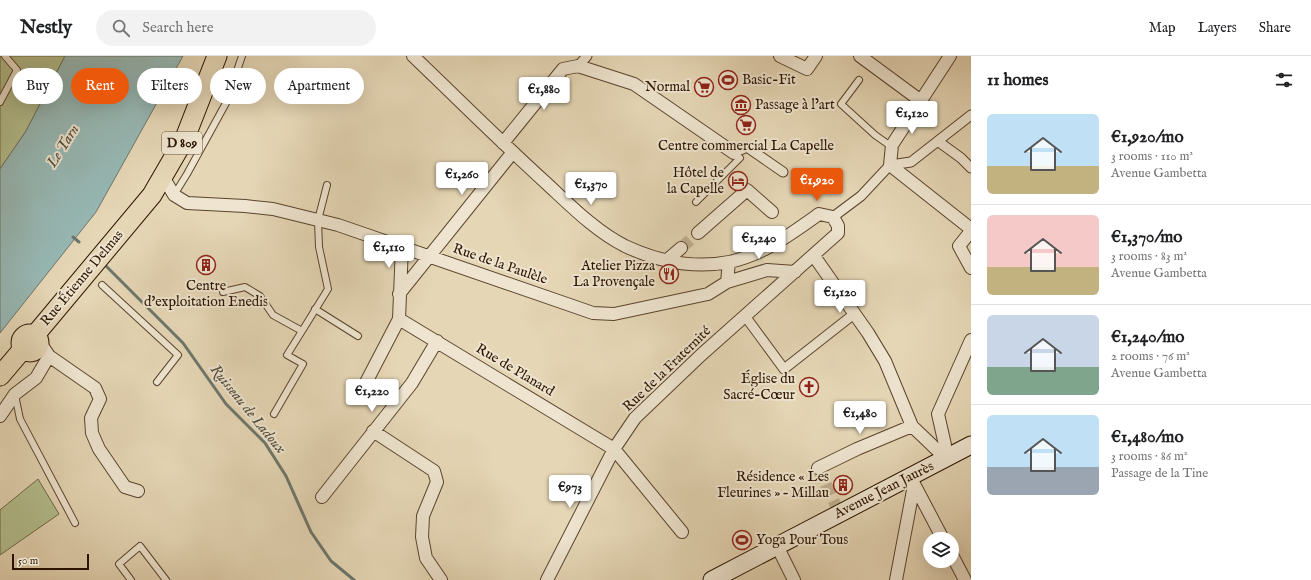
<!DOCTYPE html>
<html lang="en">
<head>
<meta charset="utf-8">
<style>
  :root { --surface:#fff; --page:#f2f2f2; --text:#202124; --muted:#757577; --line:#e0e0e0; --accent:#ea580c }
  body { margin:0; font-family:"IM FELL English",serif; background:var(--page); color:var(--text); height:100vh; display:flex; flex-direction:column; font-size:15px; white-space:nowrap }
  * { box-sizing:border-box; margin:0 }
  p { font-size:13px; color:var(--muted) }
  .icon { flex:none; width:22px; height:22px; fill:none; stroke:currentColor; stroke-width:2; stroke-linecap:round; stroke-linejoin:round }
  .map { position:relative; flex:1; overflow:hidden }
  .side { display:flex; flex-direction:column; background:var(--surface); width:340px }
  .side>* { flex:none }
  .hud { position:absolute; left:12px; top:12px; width:380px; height:36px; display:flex; gap:8px }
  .fabs { position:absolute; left:923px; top:476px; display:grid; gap:8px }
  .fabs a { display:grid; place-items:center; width:36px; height:36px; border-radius:50%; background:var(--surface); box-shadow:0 4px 16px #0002; font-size:20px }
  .scale { position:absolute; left:12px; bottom:10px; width:77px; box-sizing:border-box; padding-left:4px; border:2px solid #2c1400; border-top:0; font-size:11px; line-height:14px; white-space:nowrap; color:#2c1400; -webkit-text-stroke:3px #eee4cf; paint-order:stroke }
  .price { position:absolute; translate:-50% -34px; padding:0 9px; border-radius:4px; background:#fff; color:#222; font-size:13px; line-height:26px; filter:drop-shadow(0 1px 2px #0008) }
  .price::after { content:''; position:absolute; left:50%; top:24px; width:12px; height:9px; margin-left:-6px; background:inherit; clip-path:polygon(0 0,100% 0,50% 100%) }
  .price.current { background:var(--accent); color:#fff }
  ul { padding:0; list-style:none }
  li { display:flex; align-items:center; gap:12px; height:100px; padding:0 16px }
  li+li { border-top:1px solid var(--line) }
  li span { display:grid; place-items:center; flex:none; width:112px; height:80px; border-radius:6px; color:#555 }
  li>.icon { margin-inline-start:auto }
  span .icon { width:48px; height:48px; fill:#fffc; stroke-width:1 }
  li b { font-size:17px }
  h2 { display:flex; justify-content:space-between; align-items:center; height:48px; padding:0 16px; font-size:17px }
  .chip { padding:0 14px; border-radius:18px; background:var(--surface); box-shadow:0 4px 16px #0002; font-size:14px; line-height:36px }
  .chip.current { background:var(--accent); color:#fff }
  header { display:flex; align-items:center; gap:24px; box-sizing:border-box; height:56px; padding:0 20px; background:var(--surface); border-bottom:1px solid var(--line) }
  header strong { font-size:19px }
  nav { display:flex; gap:22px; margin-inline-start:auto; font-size:14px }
  .search { width:280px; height:36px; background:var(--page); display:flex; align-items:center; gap:10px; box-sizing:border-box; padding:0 14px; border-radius:22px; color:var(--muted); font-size:15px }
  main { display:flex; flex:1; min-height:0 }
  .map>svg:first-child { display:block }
  .green { fill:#b4be8e; stroke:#706947 }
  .water { fill:#97b8b4; stroke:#6c766c }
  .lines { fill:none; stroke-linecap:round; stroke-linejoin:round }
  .stream { stroke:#6c766c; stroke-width:3 }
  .minor-tunnel { stroke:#c0af91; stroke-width:12; stroke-dasharray:12 6; stroke-linecap:butt }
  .service-casing { stroke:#5a442d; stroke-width:8 }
  .pedestrian-casing { stroke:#5a442d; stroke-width:11 }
  .minor-casing { stroke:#5a442d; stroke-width:14 }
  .secondary-casing { stroke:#2c1400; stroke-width:19 }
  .primary-casing { stroke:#2c1400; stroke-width:21 }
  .service { stroke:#eee4cf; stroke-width:6 }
  .pedestrian { stroke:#eee4cf; stroke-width:9 }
  .minor { stroke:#eee4cf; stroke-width:12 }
  .secondary { stroke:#eee4cf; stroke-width:17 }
  .primary { stroke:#e5d6b5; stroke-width:19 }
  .labels { text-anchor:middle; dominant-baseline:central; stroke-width:4; stroke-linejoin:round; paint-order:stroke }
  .shield { fill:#eee4cf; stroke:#66523e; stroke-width:1 }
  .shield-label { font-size:13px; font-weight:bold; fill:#2c1400 }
  .poi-label { font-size:14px; fill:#2c1400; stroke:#eee4cf; text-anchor:end }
  .street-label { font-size:14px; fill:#2c1400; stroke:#eee4cf }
  .water-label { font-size:15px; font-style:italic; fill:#514d3f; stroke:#eee4cf }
</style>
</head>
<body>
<header>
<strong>Nestly</strong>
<div class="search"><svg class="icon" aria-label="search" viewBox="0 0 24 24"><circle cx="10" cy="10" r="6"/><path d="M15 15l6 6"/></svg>Search here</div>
<nav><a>Map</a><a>Layers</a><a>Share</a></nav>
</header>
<main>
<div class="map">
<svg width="971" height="524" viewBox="0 0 971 524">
  <rect width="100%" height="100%" fill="#e5d6b5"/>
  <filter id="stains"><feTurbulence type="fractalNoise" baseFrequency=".005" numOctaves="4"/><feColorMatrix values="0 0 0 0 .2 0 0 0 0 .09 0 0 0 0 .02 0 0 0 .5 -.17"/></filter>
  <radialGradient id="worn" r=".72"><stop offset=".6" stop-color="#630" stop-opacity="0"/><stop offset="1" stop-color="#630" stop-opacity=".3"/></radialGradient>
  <!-- green -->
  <path class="green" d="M0 0H65L26 75 0 113Z
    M38 423 59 458 0 499V454Z"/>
  <!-- water -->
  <path class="water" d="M65 0H183L96 156 0 277V113L26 75Z"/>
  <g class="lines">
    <!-- stream -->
    <path class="stream" d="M73 181 79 186
      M106 210 183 287 226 348 265 387 286 420 311 476 331 505 354 524"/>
    <!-- minor-tunnel -->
    <path class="minor-tunnel" d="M681 192 698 177
      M818 412 837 452"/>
    <defs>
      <path id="service" d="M859 24 841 48 875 79 892 91
        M0 46 17 14 5 0
        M174 139 187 118 226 47 242 0
        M696 146 740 102 734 97
        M102 229 178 299 157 326
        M223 236 245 231 260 240 273 259 302 275 328 233 319 191 318 164 327 129
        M315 253 358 280
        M15 339 20 363 75 467
        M274 358 303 308 287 299 302 275
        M131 524 119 508 140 490 166 524"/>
      <path id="pedestrian" d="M578 10 587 0
        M939 86 961 102 971 112
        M734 97 747 91 783 116
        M833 161 861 140 890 109 911 106 971 59
        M745 260 784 313 854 258"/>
      <path id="minor" d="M413 0C457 42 500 85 545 126 569 148 595 175 625 190 657 205 693 213 729 206 763 199 791 178 819 158L833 161 838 170V177L701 299 635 362 614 393 547 524
        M780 0 807 13 816 0
        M860 0 921 45
        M950 0 892 89 890 109 971 173
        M503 87 563 13 578 10 634 28 734 97
        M166 115 165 124 174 139 187 147 245 150 273 153 338 169 593 257 614 258 708 238 727 226 729 206
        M971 175 959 190 971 212
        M698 177 747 134 772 156
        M814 200 868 277 885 305 912 370 937 394 942 395 945 403
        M666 205 681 192
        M727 226 767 214 795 216
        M399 238 513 96
        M399 263 614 393 682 476
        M39 285 49 300 95 332 100 343 91 362 92 377 99 393 125 431 138 435
        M360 338 399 263 402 190
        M0 360 15 338 36 322 49 300
        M373 375 434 415 437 426 423 460 422 481 426 502 441 524
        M942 395 945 389 938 358 971 284
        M818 412 857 393 912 370
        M914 428 943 483
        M322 441 412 327 437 285
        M777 490 794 524
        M952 499 965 524
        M896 524 914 429"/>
      <path id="secondary" d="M712 524 971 389"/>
      <path id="primary" d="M21 287a9 9 0 1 1 18 0a9 9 0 1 1-18 0Z
        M35 279 152 139 185 82 217 0
        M0 320 23 293"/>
    </defs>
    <!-- service casing -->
    <use href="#service" class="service-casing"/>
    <!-- pedestrian casing -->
    <use href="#pedestrian" class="pedestrian-casing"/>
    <!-- minor casing -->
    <use href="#minor" class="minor-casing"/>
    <!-- secondary casing -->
    <use href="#secondary" class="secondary-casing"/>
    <!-- primary casing -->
    <use href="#primary" class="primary-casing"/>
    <!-- service -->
    <use href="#service" class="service"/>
    <!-- pedestrian -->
    <use href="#pedestrian" class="pedestrian"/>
    <!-- minor -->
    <use href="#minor" class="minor"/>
    <!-- secondary -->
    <use href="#secondary" class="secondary"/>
    <!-- primary -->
    <use href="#primary" class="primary"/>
  </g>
  <!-- icons -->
  <defs>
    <symbol id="stadium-ring" viewBox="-11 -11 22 22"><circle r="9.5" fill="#eee4cf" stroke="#8f2418" stroke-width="1.5"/><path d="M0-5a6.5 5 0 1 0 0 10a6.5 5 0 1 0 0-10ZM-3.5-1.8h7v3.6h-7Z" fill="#8f2418"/></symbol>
    <symbol id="supermarket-ring" viewBox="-11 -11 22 22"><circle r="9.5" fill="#eee4cf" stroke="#8f2418" stroke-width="1.5"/><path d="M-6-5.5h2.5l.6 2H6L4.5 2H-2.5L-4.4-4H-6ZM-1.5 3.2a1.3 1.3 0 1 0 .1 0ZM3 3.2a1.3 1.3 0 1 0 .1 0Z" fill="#8f2418"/></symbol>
    <symbol id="museum-ring" viewBox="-11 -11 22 22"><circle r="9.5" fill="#eee4cf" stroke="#8f2418" stroke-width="1.5"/><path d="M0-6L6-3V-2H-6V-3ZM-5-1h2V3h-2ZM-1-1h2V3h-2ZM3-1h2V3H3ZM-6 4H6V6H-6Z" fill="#8f2418"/></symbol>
    <symbol id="hotel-ring" viewBox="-11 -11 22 22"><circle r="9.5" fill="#eee4cf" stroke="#8f2418" stroke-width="1.5"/><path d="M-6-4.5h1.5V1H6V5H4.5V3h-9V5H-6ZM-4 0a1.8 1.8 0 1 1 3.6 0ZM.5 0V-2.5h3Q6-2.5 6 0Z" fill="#8f2418"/></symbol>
    <symbol id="building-ring" viewBox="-11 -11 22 22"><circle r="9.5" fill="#eee4cf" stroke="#8f2418" stroke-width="1.5"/><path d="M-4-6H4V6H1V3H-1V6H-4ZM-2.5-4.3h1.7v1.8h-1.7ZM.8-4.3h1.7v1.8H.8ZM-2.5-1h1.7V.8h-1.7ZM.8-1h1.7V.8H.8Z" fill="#8f2418"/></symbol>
    <symbol id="restaurant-ring" viewBox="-11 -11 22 22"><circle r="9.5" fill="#eee4cf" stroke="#8f2418" stroke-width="1.5"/><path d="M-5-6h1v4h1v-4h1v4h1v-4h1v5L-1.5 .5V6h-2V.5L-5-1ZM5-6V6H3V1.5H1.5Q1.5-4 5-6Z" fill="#8f2418"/></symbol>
    <symbol id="church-ring" viewBox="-11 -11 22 22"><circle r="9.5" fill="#eee4cf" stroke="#8f2418" stroke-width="1.5"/><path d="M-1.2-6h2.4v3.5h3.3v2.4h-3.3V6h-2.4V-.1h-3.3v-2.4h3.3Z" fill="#8f2418"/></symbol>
  </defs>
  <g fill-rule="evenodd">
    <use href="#stadium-ring" x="717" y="13" width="22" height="22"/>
    <use href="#supermarket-ring" x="693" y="20" width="22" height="22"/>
    <use href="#museum-ring" x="730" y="38" width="22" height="22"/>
    <use href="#supermarket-ring" x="735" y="58" width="22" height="22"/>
    <use href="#hotel-ring" x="727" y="114" width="22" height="22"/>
    <use href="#building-ring" x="195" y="198" width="22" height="22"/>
    <use href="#restaurant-ring" x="658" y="207" width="22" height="22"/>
    <use href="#church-ring" x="798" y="320" width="22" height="22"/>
    <use href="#building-ring" x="832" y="418" width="22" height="22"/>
    <use href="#stadium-ring" x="731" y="473" width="22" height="22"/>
  </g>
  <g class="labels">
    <!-- shield labels -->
    <rect class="shield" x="162" y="76" width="40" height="22" rx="3"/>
    <g class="shield-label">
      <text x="182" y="87">D 809</text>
    </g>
    <!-- poi labels -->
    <g class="poi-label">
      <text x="742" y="24" text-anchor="start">Basic-Fit</text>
      <text x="690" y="31">Normal</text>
      <text x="755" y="49" text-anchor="start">Passage à l’art</text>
      <text x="746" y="90" text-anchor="middle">Centre commercial La Capelle</text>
      <text x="724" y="117">Hôtel de<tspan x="724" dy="16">la Capelle</tspan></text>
      <text x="655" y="210">Atelier Pizza<tspan x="655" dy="16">La Provençale</tspan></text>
      <text x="206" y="230" text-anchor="middle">Centre<tspan x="206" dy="16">d'exploitation Enedis</tspan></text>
      <text x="795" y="323">Église du<tspan x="795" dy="16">Sacré-Cœur</tspan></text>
      <text x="829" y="421">Résidence « Les<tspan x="829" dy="16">Fleurines » – Millau</tspan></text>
      <text x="756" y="484" text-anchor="start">Yoga Pour Tous</text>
    </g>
    <!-- street labels -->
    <g class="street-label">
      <text transform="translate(500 208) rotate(19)">Rue de la Paulèle</text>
      <text transform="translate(82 222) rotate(-50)">Rue Étienne Delmas</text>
      <text transform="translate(667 313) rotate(-44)">Rue de la Fraternité</text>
      <text transform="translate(515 314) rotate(31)">Rue de Planard</text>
      <text transform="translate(884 434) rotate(-27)">Avenue Jean Jaurès</text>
    </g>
    <!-- water labels -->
    <g class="water-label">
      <text transform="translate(63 90) rotate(-58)">Le Tarn</text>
      <text transform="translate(248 353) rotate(51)">Ruisseau de Ladoux</text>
    </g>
  </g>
  <rect width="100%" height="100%" filter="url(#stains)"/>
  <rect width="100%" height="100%" fill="url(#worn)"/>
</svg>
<div class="fabs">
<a><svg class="icon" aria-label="layers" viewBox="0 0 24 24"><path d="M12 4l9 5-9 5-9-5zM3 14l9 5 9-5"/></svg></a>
</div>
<div class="scale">50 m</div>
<b class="price" style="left:544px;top:55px">€1,880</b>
<b class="price" style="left:912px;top:79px">€1,120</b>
<b class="price" style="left:462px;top:140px">€1,260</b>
<b class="price current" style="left:817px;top:146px">€1,920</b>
<b class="price" style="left:591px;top:150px">€1,370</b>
<b class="price" style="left:759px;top:204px">€1,240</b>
<b class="price" style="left:389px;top:213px">€1,110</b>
<b class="price" style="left:840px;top:258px">€1,120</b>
<b class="price" style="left:372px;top:357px">€1,220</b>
<b class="price" style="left:860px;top:379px">€1,480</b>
<b class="price" style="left:570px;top:453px">€973</b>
<div class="hud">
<a class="chip">Buy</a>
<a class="chip current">Rent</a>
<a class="chip">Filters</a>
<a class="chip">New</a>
<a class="chip">Apartment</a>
</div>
</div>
<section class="side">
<h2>11 homes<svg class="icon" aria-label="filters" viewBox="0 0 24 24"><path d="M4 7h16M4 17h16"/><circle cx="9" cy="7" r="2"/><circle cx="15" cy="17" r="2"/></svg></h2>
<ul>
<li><span style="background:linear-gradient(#bfe0f5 65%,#c2b280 0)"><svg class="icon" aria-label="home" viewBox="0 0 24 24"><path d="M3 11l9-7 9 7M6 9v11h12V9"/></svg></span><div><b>€1,920/mo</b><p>3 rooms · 110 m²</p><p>Avenue Gambetta</p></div></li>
<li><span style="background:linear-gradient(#f6c9c9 65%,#c2b280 0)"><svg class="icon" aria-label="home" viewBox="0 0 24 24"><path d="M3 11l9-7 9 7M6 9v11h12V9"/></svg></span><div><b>€1,370/mo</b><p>3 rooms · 83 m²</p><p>Avenue Gambetta</p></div></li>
<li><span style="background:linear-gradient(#c9d6e8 65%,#7fa58c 0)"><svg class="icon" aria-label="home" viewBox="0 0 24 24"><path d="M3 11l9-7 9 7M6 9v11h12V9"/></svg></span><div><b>€1,240/mo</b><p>2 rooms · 76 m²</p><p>Avenue Gambetta</p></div></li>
<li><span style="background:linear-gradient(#bfe0f5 65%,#9aa5b1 0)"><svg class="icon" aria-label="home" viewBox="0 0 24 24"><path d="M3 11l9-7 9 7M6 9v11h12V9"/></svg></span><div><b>€1,480/mo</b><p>3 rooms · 86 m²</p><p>Passage de la Tine</p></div></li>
</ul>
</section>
</main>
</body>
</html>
